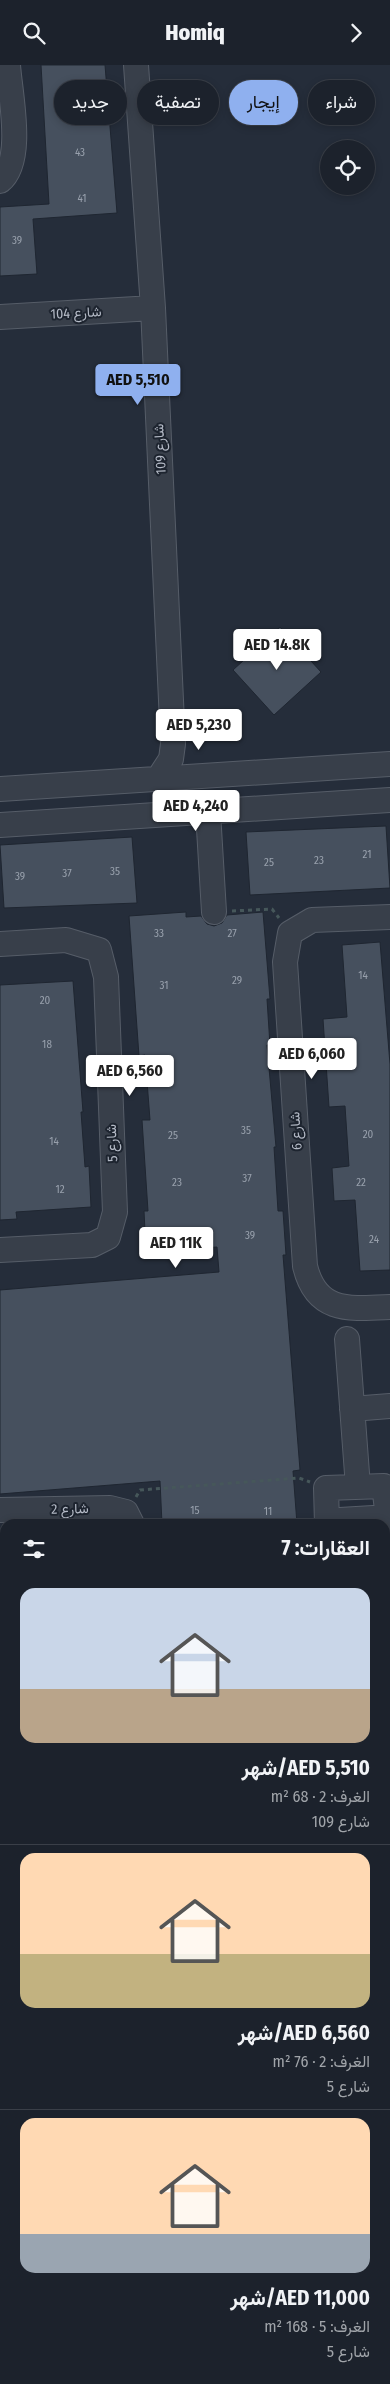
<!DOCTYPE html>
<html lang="ar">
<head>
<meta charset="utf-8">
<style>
  :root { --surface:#1c222c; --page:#292f38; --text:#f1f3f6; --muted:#a0a4a9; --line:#3a3f48; --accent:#8fb0ef }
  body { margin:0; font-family:"Fira Sans Condensed",Vazirmatn,sans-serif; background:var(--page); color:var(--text); direction:rtl; height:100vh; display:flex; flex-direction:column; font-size:19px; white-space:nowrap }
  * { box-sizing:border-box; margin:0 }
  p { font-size:16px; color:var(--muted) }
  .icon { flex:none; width:28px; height:28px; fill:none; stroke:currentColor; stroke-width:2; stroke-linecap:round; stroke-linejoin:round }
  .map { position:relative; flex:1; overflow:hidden; direction:ltr }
  .drawer { position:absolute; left:0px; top:1454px; width:390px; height:866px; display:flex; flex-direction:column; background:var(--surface); border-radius:15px 15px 0 0; box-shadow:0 2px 8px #0003,0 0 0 1px var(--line); direction:rtl }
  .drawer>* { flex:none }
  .hud { position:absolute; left:15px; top:15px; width:360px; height:45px; direction:rtl; display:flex; gap:10px }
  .tools { position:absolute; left:320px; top:75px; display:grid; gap:10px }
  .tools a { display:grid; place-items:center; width:55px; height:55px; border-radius:50%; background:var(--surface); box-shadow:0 2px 8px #0003,0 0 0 1px var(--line); font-size:25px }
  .price { position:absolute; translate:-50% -42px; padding:0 11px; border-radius:5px; background:#fff; color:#222; font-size:16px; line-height:32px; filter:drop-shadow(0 1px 2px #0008) }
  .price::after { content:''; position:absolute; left:50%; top:30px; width:15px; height:11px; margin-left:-8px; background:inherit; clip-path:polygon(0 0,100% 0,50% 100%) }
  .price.selected { background:var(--accent); color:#111 }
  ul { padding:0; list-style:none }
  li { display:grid; align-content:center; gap:10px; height:265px; padding:0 20px }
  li+li { border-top:1px solid var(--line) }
  li span { display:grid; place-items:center; height:155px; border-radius:15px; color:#555 }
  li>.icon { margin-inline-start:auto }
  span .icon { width:90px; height:90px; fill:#fffc; stroke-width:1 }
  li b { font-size:21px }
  h2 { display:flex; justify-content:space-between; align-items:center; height:60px; padding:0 20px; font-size:21px }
  .tag { padding:0 18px; border-radius:22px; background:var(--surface); box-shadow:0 2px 8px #0003,0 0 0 1px var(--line); font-size:18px; line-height:45px }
  .tag.selected { background:var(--accent); color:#111 }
  header { display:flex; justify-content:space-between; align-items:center; height:65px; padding:0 20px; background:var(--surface); font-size:22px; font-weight:800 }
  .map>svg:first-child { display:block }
  .building { fill:#46505e; stroke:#1f2631 }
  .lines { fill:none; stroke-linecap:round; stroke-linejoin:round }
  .minor-casing { stroke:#565d68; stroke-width:26 }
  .highway-casing { stroke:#434a55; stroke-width:29 }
  .path { stroke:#46575a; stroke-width:3; stroke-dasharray:4 4; stroke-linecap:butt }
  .minor { stroke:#383f4a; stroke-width:24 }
  .highway { stroke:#706756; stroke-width:28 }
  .labels { text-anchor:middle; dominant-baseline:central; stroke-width:4; stroke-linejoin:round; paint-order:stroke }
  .number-label { font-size:11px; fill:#98a0ac }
  .street-label { font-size:14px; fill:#b4bac6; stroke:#1d242f }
</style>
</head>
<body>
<header><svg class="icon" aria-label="forward" viewBox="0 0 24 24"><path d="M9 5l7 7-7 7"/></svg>Homiq<svg class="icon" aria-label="search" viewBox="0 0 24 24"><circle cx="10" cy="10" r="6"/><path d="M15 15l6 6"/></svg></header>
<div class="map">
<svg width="390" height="2319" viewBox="0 0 390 2319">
  <rect width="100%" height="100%" fill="#252d3a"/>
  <!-- building -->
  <path class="building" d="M41 0H105L117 148 33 154 37 209 0 211V142L49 139Z
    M280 562 321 607 274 650 233 605Z
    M386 761 390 823 250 830 246 767Z
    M132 772 137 838 4 843 0 780Z
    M186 847V852L201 851 207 859 214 861 222 858 227 850 263 847 270 934H267L270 980H267L276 1082H274L278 1146H283L286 1190H283L300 1405 293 1406 297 1459H162L160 1416 0 1429V1225L219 1207 217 1182 146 1187 144 1146H148L142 1055H150L145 990 139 991 129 851Z
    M380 877 390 999V1205L360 1206 355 1135 334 1136 332 1103 349 1101 345 1041 329 1042 323 954 347 952 342 880Z
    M73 916 83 1047H81L85 1102 89 1101 91 1142 16 1147 17 1154 0 1155V920Z"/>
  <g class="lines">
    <defs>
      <path id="minor" d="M136 0 153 243 173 679 171 694 158 714
        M0 116C25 96 10 29 8 0
        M0 252 153 243
        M0 724 390 699
        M208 747 214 847
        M0 760 390 735
        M390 852 312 855 290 868 285 897 305 1201C316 1248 349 1244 390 1242
        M0 879 66 875 99 885 106 912 115 1147 108 1172 92 1180 0 1185
        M347 1274 358 1422
        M352 1344 390 1341
        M0 1445 110 1443 126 1447 132 1459
        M327 1459 326 1423 384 1421 388 1452
        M335 1459 340 1455 390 1452
        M0 1787H5
        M385 1791 390 1790
        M0 1938H5
        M385 1939H390
        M0 2268H5
        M156 2315 162 2319"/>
      <path id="highway" d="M0 2011H5
        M385 2011H390
        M0 2055H5
        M385 2059H390
        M0 2106H5
        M385 2109H390
        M385 2162 390 2161
        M0 2180H5
        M313 2315 317 2319"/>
    </defs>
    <!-- minor casing -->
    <use href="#minor" class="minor-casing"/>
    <!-- highway casing -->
    <use href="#highway" class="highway-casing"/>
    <!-- path -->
    <path class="path" d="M232 846 272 844 279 853
      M136 1432 140 1425 299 1413 310 1417"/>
    <!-- minor -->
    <use href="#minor" class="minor"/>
    <!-- highway -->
    <use href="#highway" class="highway"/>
  </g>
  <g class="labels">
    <!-- number labels -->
    <g class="number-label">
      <text x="80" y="87">43</text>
      <text x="82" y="133">41</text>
      <text x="17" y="175">39</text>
      <text x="367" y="789">21</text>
      <text x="319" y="795">23</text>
      <text x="269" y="797">25</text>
      <text x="115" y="806">35</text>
      <text x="67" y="808">37</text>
      <text x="20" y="811">39</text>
      <text x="159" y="868">33</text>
      <text x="232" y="868">27</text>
      <text x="363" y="910">14</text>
      <text x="237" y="915">29</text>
      <text x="164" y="920">31</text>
      <text x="45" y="935">20</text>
      <text x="47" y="979">18</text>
      <text x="246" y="1065">35</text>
      <text x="368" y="1069">20</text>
      <text x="173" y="1070">25</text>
      <text x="54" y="1076">14</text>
      <text x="247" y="1113">37</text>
      <text x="177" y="1117">23</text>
      <text x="361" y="1117">22</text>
      <text x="60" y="1124">12</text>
      <text x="250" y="1170">39</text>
      <text x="374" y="1174">24</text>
      <text x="195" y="1445">15</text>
      <text x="268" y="1446">11</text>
    </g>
    <!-- street labels -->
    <g class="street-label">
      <text transform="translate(76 248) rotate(-3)">شارع 104</text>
      <text transform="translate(160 384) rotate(-93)">شارع 109</text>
      <text transform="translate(296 1066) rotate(-94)">شارع 6</text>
      <text transform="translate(112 1078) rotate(-92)">شارع 5</text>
      <text transform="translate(70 1444) rotate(-1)">شارع 2</text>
    </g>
  </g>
</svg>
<div class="tools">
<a><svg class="icon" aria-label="locate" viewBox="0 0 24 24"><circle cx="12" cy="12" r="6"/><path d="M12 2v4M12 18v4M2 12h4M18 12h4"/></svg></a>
</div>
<b class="price selected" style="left:138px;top:341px">AED 5,510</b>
<b class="price" style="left:277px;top:606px">AED 14.8K</b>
<b class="price" style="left:199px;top:686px">AED 5,230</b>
<b class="price" style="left:196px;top:767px">AED 4,240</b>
<b class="price" style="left:312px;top:1015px">AED 6,060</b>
<b class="price" style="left:130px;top:1032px">AED 6,560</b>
<b class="price" style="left:176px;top:1204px">AED 11K</b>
<div class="hud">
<a class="tag">شراء</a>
<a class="tag selected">إيجار</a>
<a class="tag">تصفية</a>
<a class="tag">جديد</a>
</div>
<section class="drawer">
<h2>العقارات: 7<svg class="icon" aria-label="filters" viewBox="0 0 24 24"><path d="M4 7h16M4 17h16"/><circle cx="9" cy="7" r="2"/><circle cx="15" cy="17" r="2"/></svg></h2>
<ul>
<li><span style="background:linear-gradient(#c9d6e8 65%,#b9a48a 0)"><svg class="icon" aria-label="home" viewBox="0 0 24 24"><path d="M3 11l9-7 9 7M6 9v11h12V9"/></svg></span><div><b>AED 5,510/شهر</b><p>الغرف: 2 · 68 m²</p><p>شارع 109</p></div></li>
<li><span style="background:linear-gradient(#ffd9b3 65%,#c2b280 0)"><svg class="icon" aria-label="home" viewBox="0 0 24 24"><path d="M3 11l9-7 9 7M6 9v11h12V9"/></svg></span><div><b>AED 6,560/شهر</b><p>الغرف: 2 · 76 m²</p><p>شارع 5</p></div></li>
<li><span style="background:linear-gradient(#ffd9b3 75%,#9aa5b1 0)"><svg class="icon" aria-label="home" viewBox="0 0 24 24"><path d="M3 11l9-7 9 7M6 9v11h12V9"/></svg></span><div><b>AED 11,000/شهر</b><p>الغرف: 5 · 168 m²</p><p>شارع 5</p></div></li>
</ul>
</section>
</div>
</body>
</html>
